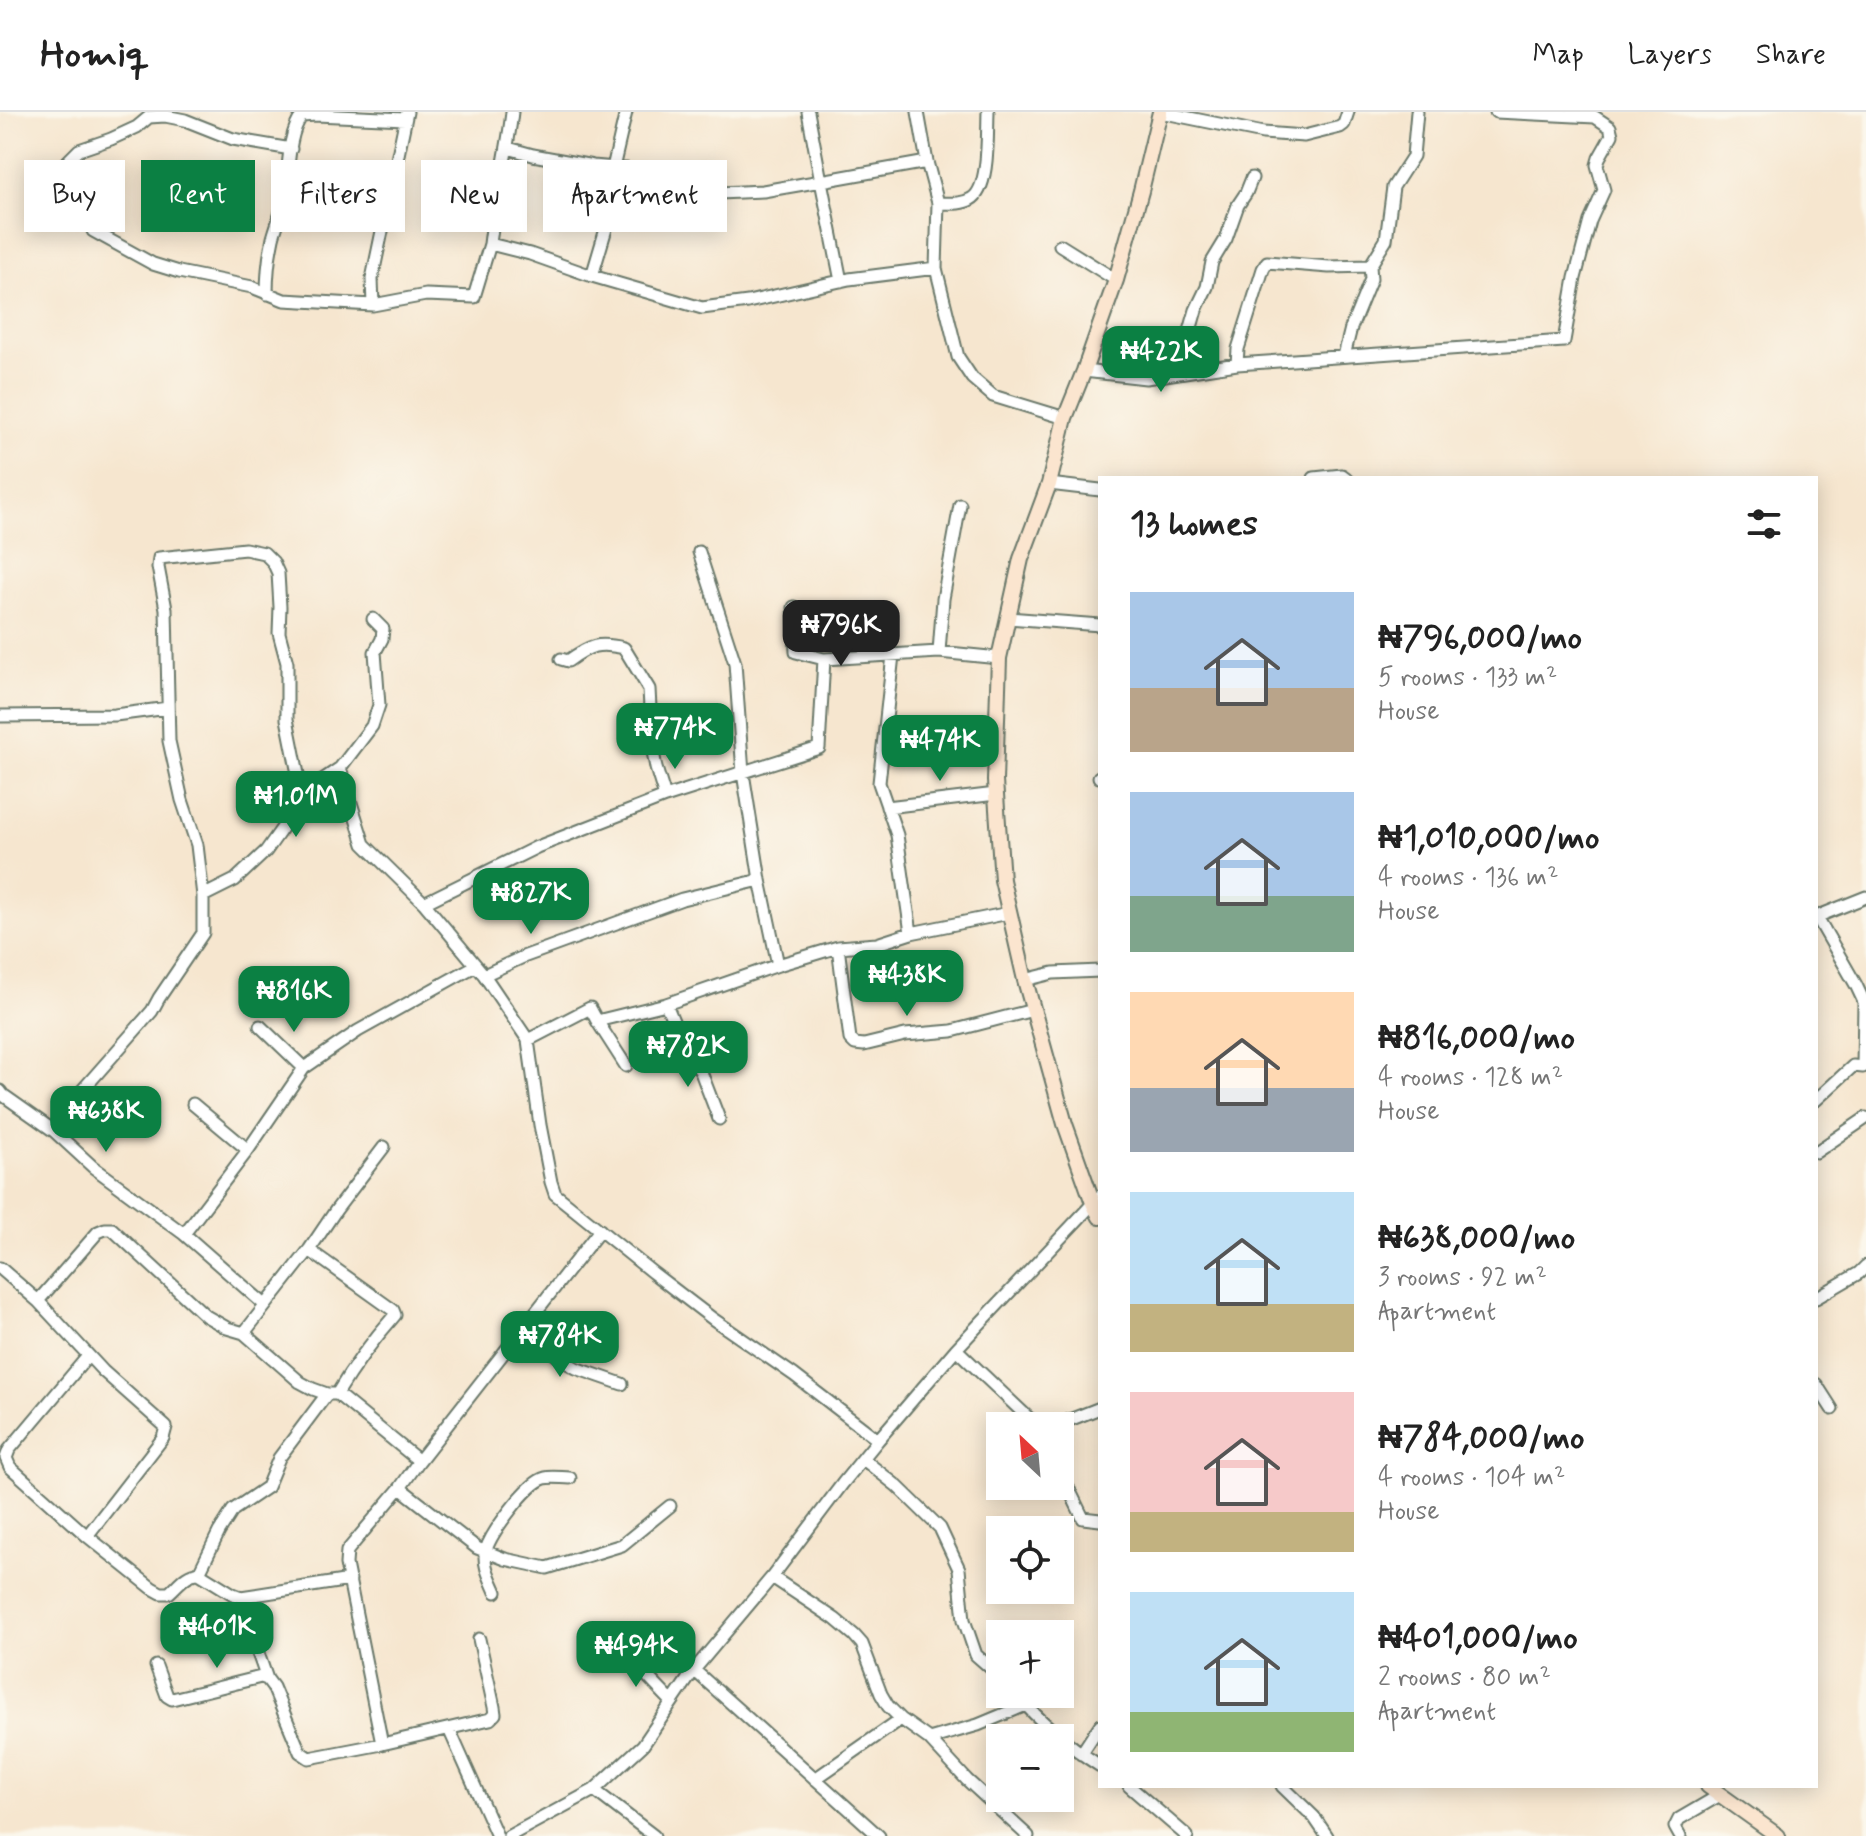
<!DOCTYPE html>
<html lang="en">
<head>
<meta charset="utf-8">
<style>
  :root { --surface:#fff; --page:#f2f2f2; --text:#222; --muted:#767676; --line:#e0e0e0; --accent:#0b8043 }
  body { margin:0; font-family:Mynerve,sans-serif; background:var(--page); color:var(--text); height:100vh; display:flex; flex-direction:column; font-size:30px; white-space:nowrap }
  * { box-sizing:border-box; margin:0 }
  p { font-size:26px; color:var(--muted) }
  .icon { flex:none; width:44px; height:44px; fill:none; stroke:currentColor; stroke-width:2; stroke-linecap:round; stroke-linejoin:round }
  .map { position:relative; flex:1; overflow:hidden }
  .sheet { position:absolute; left:1098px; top:364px; width:720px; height:1312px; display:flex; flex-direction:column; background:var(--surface); border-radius:0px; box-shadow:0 4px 20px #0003 }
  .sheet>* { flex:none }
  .hud { position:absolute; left:24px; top:48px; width:760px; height:72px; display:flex; gap:16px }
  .needle { width:52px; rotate:334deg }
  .tools { position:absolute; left:986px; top:1300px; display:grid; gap:16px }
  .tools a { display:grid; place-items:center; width:88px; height:88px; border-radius:0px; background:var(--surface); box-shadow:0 4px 20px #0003; font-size:40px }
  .price { position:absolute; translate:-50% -68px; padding:0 18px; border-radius:16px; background:var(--accent); color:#fff; font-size:26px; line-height:52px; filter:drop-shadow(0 2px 4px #0008) }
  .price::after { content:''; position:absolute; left:50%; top:48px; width:24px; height:18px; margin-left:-12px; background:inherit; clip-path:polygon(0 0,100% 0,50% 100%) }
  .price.current { background:#222; color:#fff }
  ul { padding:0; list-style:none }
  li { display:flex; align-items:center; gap:24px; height:200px; padding:0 32px }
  li span { display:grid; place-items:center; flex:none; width:224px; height:160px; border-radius:0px; color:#555 }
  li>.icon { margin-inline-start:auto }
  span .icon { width:96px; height:96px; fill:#fffc; stroke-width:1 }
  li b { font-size:34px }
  h2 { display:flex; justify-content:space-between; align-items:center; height:96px; padding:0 32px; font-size:34px }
  .tag { padding:0 28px; border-radius:0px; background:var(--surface); box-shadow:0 4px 20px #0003; font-size:28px; line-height:72px }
  .tag.current { background:var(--accent); color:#fff }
  header { display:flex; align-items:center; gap:48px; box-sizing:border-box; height:112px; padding:0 40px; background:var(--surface); border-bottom:2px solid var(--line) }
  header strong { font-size:38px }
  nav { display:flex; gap:44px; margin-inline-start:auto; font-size:28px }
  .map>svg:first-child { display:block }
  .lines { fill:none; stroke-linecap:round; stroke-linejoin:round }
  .street-casing { stroke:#6a786a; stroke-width:15 }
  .secondary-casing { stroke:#6a786a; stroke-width:18 }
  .street { stroke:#fff; stroke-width:11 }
  .secondary { stroke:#fbe5cf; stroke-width:14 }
</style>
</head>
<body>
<header>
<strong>Homiq</strong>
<nav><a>Map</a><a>Layers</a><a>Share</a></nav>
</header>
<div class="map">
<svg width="1866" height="1724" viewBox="0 0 1866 1724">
  <rect width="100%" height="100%" fill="#fbf7ec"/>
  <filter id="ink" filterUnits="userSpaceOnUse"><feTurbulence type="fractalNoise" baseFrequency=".0125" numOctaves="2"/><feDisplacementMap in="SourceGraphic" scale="16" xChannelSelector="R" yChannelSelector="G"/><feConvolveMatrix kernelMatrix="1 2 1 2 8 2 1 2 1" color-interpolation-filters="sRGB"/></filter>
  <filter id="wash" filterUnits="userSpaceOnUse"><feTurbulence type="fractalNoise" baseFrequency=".006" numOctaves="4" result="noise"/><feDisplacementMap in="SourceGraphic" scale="32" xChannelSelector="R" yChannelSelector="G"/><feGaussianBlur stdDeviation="1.8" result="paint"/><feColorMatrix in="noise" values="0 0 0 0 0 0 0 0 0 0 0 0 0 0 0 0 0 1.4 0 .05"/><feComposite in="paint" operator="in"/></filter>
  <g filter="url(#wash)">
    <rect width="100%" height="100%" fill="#f6e6cf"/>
  </g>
  <g filter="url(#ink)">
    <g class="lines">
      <defs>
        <path id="street" d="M407 0 372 167 373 193 426 183 474 185 490 132 530 142 592 164 702 196 748 190 849 167 936 156
          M808 0 821 69 927 50
          M918 0 927 50 938 91 936 156 958 245 972 266 993 284 1065 306
          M1160 0 1263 21 1304 24 1340 15 1344 12 1348 0
          M508 36 533 43 593 54 627 57 670 76 719 81 763 79 821 69 841 169
          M291 37 233 27 185 8 165 4 149 5 137 15 111 27 79 38 64 53 59 65 87 101 93 119 153 152 179 160 252 175 284 188 373 193
          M938 91C949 91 961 93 971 87 990 77 987 20 988 0
          M490 132C495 88 507 45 512 0
          M1060 133 1116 168
          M592 164 608 110 609 78 613 56 626 0
          M267 182C267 163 269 144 273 126 277 111 283 98 285 83 289 61 287 22 302 4L316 3 405 7
          M1188 226 1196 198 1207 175 1212 150 1226 127 1238 93 1246 81 1252 66
          M1344 244 1351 216 1371 167 1370 154 1386 128 1393 75 1413 44 1417 0
          M1237 252 1238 237 1263 157 1267 150 1329 155 1370 154
          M1084 259 1146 266 1237 252 1564 229 1575 166 1590 109 1604 78 1597 53 1599 46 1612 23 1610 15 1595 5 1496 0
          M1314 366 1342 363 1346 366
          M1049 372 1100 378
          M960 393 943 487 939 540 999 546
          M699 440 735 551 743 661 760 768 778 853 838 835 877 832 911 821 1009 801
          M1008 506 1100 513
          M893 543 879 671 897 723 911 821
          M561 547 568 549C590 533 598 530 624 536L649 577 652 634 656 656 665 685 819 636 824 547 796 540 794 495
          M824 547 939 540
          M0 604 115 603 168 596
          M340 656 372 614 379 593 375 540 382 527 383 517 373 507
          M1099 665H1100
          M887 695 996 682
          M203 784 235 768 266 739 290 705 302 682 340 656 364 732 424 791 484 863 528 928 540 1013 551 1070 555 1082 653 1161 713 1207 794 1263 878 1328
          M424 791 537 735 665 685
          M1816 805 1866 785
          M838 835 850 927 855 932 864 933 905 923 952 919 1033 898
          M484 863 523 845 682 787 760 768
          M1025 868 1053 861 1100 859
          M260 914 304 956
          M528 928 590 896 597 909
          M626 954 597 909 666 892
          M0 979 3 983 54 1019
          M1816 988 1853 954 1863 955 1864 890 1856 873 1817 805
          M193 992 248 1038
          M719 1007 701 960 683 933 666 892 778 853
          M1816 1040 1866 1006
          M184 1122 248 1038 304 956 358 919 475 854
          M309 1138 393 1198 395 1203C373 1228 354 1253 337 1282
          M0 1156 38 1189 103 1259 166 1315 163 1326 87 1424
          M1816 1186 1859 1161 1866 1154
          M38 1189 98 1120 105 1117H112L206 1204 227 1216 244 1221 300 1270 313 1277 327 1282H337L419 1349
          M265 1193 184 1122 93 1055 54 1019 65 998 152 899 159 886 203 821V784L197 733 182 688 169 629 166 497 158 455 159 446 245 437 264 441 273 450 278 461 280 495 279 521 287 551V607L302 682
          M523 1217 564 1249 576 1256 622 1272
          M244 1221 309 1138 336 1098 384 1035
          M956 1237 1037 1314
          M88 1244 9 1338 6 1346 10 1355 87 1424 152 1476 161 1481H169C178 1473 187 1460 199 1461L233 1482 241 1485 350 1468
          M1816 1272 1832 1297
          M1054 1314 1100 1296
          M863 1347 897 1374 940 1416 959 1457 964 1508 976 1543 1000 1564
          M1060 1359 1083 1406 1100 1408
          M400 1376 477 1436 505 1447 547 1456 622 1433 670 1394
          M199 1461 219 1420 233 1398 267 1375 279 1346 327 1282
          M772 1465 835 1507 854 1523 862 1532 881 1582 888 1594 901 1607 929 1627 967 1668 1028 1724
          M496 1480C491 1468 482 1452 486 1438 491 1421 528 1370 545 1366 552 1364 562 1366 570 1366
          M241 1485 243 1498 267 1567 273 1575 300 1640 309 1646 382 1632 490 1607 495 1602 494 1595 479 1527
          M625 1541 671 1589
          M156 1554 167 1584 172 1587 261 1565 267 1567
          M694 1558 879 1724
          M1016 1582C1040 1610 1069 1634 1100 1654
          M449 1617 497 1724
          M929 1627 978 1613 1026 1593
          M382 1632 346 1452 347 1439 400 1376 419 1349 600 1118
          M1081 1642 1100 1613
          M815 1667 901 1607
          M1129 1674 1187 1724
          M1282 1674 1314 1705 1327 1724
          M594 1678 654 1724
          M509 1724 594 1678 643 1633 694 1558 772 1465 843 1371 878 1328 956 1237 1100 1084
          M1680 1724 1675 1715 1679 1707 1720 1683"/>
        <path id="secondary" d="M1100 1105 1093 1091 1065 1012 1025 868 1002 768 995 669 999 546 1021 447 1049 372 1065 306 1084 259 1116 168 1141 79 1160 0
          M1708 1674 1778 1724"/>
      </defs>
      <!-- street casing -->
      <use href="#street" class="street-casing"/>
      <!-- secondary casing -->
      <use href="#secondary" class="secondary-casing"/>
      <!-- street -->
      <use href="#street" class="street"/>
      <!-- secondary -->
      <use href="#secondary" class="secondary"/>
    </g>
  </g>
</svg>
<div class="tools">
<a><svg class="needle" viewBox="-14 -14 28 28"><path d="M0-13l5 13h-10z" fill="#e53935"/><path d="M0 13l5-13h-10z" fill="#767676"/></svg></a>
<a><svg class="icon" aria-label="locate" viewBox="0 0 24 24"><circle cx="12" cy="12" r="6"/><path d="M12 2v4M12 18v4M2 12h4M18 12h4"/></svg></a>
<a>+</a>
<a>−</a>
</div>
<b class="price" style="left:1161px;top:282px">₦422K</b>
<b class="price current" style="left:841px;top:556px">₦796K</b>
<b class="price" style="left:675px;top:659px">₦774K</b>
<b class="price" style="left:940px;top:671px">₦474K</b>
<b class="price" style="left:296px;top:727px">₦1.01M</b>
<b class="price" style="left:531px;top:824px">₦827K</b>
<b class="price" style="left:907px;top:906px">₦438K</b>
<b class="price" style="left:294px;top:922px">₦816K</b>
<b class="price" style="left:688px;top:977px">₦782K</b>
<b class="price" style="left:106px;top:1042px">₦638K</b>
<b class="price" style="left:560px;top:1267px">₦784K</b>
<b class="price" style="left:217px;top:1558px">₦401K</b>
<b class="price" style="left:636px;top:1577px">₦494K</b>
<div class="hud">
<a class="tag">Buy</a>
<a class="tag current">Rent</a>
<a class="tag">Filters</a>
<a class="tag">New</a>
<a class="tag">Apartment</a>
</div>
<section class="sheet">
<h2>13 homes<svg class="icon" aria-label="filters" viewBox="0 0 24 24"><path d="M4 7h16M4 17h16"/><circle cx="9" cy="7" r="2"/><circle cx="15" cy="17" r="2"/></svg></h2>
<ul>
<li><span style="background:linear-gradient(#a9c7e8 60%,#b9a48a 0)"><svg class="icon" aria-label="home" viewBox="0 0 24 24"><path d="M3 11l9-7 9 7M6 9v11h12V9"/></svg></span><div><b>₦796,000/mo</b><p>5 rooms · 133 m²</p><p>House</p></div></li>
<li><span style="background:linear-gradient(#a9c7e8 65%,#7fa58c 0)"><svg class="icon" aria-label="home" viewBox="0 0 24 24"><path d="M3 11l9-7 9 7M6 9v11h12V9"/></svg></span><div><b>₦1,010,000/mo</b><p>4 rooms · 136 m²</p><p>House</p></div></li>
<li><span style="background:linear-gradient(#ffd9b3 60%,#9aa5b1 0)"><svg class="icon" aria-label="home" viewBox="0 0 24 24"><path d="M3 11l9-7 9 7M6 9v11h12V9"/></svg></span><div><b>₦816,000/mo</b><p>4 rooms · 128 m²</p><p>House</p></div></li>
<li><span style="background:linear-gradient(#bfe0f5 70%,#c2b280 0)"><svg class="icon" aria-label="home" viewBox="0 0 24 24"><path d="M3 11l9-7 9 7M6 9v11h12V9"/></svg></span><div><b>₦638,000/mo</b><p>3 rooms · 92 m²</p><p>Apartment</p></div></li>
<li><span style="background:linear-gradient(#f6c9c9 75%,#c2b280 0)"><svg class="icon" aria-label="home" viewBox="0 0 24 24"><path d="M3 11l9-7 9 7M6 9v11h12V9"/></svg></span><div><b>₦784,000/mo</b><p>4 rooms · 104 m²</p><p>House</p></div></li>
<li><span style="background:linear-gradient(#bfe0f5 75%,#8fb573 0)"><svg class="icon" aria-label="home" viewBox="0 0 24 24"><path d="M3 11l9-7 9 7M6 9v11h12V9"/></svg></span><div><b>₦401,000/mo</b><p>2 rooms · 80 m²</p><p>Apartment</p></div></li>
</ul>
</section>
</div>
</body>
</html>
